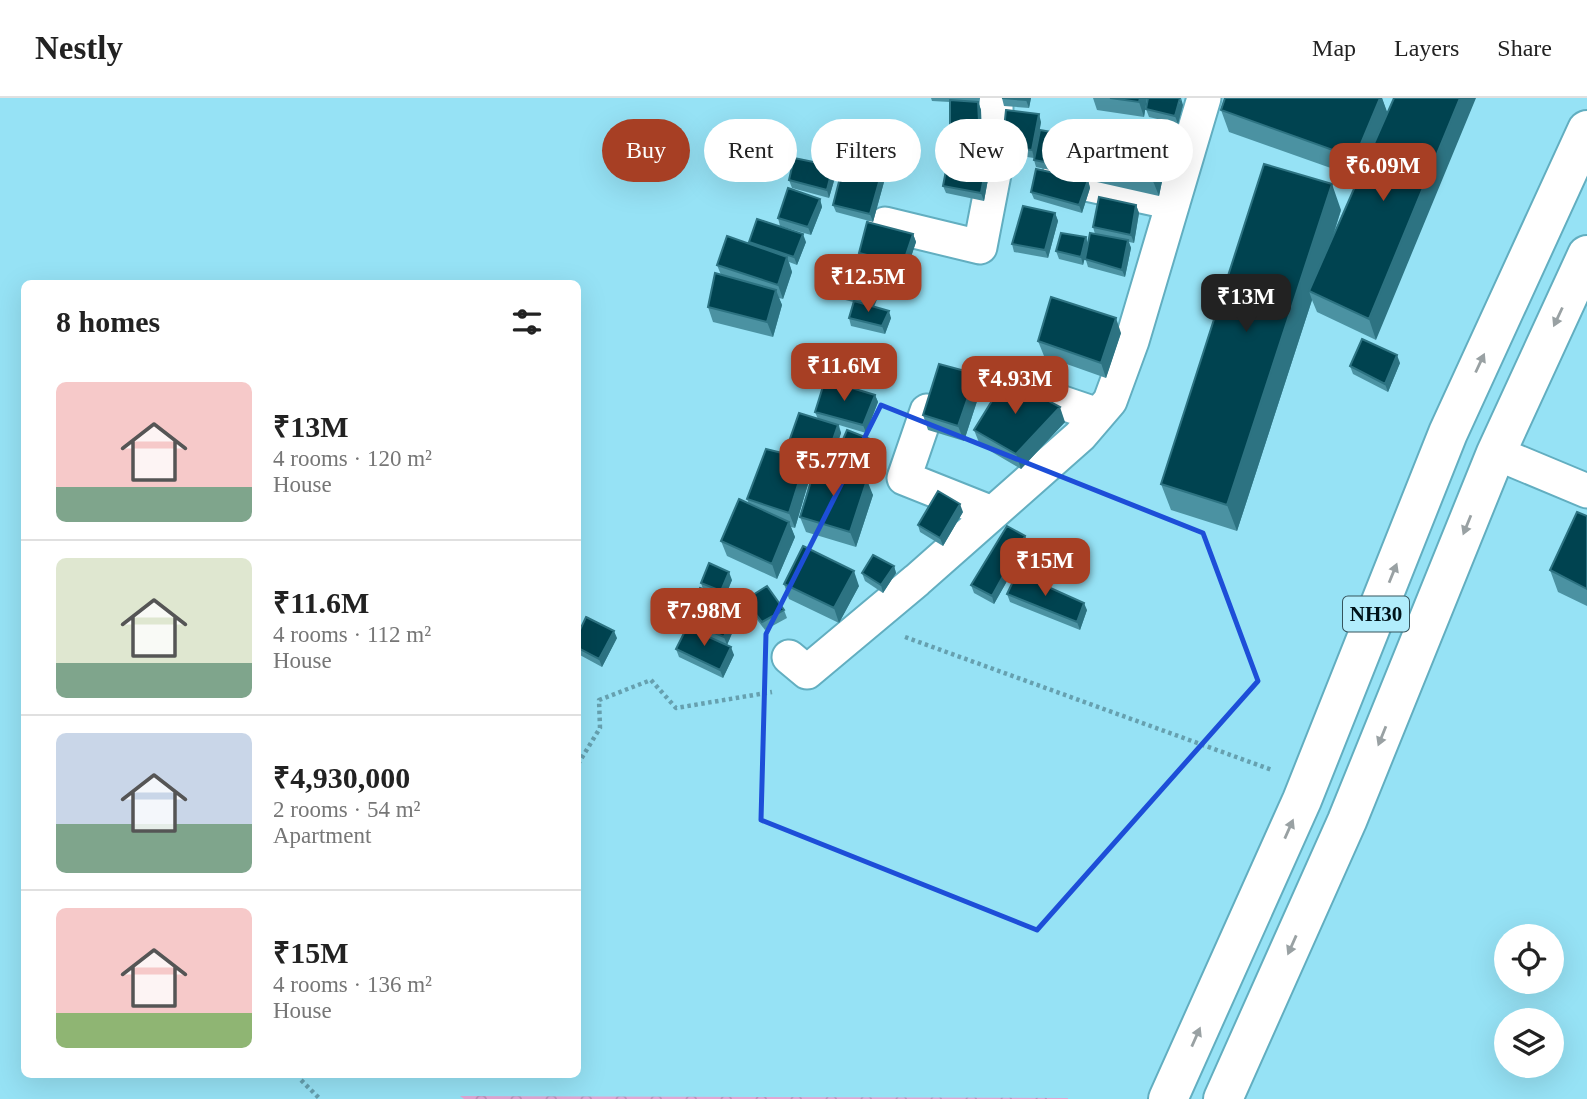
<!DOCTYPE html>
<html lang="en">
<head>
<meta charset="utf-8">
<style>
  :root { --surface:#fff; --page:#f2f2f2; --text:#222; --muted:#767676; --line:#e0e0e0; --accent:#a73f24 }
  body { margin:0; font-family:Georgia,serif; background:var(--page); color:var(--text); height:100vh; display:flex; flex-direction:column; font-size:26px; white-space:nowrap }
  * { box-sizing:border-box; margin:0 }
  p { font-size:23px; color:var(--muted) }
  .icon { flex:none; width:38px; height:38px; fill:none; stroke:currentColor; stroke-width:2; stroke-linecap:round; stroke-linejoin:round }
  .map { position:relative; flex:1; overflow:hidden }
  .sheet { position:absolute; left:21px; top:182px; width:560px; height:798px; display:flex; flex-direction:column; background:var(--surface); border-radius:10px; box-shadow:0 7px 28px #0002 }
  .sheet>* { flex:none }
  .guide { position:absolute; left:602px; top:21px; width:665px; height:63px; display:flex; gap:14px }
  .fabs { position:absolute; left:1494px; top:826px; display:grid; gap:14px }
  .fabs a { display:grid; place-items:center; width:70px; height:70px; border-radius:50%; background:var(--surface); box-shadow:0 7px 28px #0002; font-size:35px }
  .price { position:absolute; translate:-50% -60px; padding:0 16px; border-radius:14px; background:var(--accent); color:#fff; font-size:23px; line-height:46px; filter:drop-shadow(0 2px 4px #0008) }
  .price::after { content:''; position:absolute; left:50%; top:42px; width:21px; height:16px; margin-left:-10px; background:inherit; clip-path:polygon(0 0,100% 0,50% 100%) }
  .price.on { background:#222; color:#fff }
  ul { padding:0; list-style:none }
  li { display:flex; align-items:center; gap:21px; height:175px; padding:0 35px }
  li+li { border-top:2px solid var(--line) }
  li span { display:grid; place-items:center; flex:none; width:196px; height:140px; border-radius:10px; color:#555 }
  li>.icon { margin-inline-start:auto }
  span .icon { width:84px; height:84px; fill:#fffc; stroke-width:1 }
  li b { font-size:30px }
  h2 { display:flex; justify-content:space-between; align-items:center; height:84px; padding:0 35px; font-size:30px }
  .tag { padding:0 24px; border-radius:32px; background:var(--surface); box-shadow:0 7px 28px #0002; font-size:24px; line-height:63px }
  .tag.on { background:var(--accent); color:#fff }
  header { display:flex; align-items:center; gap:42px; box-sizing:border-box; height:98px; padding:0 35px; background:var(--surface); border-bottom:2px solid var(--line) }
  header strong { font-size:33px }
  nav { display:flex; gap:38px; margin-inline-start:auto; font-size:24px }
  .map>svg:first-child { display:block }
  .forest { fill:url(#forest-crowns) }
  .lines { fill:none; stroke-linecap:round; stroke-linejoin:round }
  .street-casing { stroke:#62aec0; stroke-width:37 }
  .highway-casing { stroke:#62aec0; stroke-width:42 }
  .path { stroke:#66a0af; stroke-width:4.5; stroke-dasharray:3.5 3.5; stroke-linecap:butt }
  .street { stroke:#fff; stroke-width:33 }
  .highway { stroke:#fff; stroke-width:38 }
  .wall { fill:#4b92a2 }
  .shaded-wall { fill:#2d7382 }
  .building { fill:#004350; stroke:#2d7382; stroke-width:2 }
  .oneway { fill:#99a1a3 }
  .marked { fill:none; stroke:#1d4ed8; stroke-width:5; stroke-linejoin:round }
  .labels { text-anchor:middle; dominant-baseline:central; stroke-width:7; stroke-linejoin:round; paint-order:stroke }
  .shield { fill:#b1edfc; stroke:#35545d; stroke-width:2 }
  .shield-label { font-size:21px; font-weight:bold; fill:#001319 }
</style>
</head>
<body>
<header>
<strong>Nestly</strong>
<nav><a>Map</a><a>Layers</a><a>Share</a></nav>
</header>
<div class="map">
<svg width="1587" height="1001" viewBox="0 0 1587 1001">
  <defs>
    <pattern id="forest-crowns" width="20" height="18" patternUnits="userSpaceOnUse" patternTransform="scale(1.75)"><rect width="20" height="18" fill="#e2a5d3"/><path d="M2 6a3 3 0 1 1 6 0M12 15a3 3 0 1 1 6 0" fill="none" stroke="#c08db5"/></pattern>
  </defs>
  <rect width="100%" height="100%" fill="#96e2f5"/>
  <!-- forest -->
  <path class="forest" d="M460 998 1068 1000V1001H464Z"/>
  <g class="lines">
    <defs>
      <path id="street" d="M1058 80 1173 105
        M885 126 980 149 996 66V0
        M983 278 1098 317
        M927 313 904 380 992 415
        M1496 355 1587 393
        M789 559 807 574 917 482 1080 338 1110 303 1132 243 1204 0"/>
      <path id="highway" d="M1168 1001 1302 702 1448 335 1587 32
        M1223 1001 1347 723 1496 355 1587 157"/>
    </defs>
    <!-- street casing -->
    <use href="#street" class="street-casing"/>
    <!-- highway casing -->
    <use href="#highway" class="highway-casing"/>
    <!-- path -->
    <path class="path" d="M905 539 1272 672
      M578 666 600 630 599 602 651 582 676 610 772 594
      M299 976V980L320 1001"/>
    <!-- street -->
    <use href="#street" class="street"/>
    <!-- highway -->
    <use href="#highway" class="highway"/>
  </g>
  <!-- wall -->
  <path class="wall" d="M931 0H980L979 6 981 12 982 51 953 50 950 42V4L932 3Z
    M1002 0H1031L1029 10 1004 8Z
    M1093 0H1147L1144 19 1097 12Z
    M1382 0 1387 15 1376 242 1317 214 1312 202 1237 433 1171 412 1161 386 1341 112 1332 142 1359 80 1229 34 1221 12Z
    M1183 7 1178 26 1149 19 1146 11Z
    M1041 24 1037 49 1086 40 1088 46 1161 49 1166 64 1159 98 1088 82 1090 90 1082 115 1034 101 1031 94 1087 82 1084 73 1083 79 1036 69 1034 62V60L1005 56 1002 49Z
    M833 68 836 76 829 100 792 90 789 82Z
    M986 68 989 76 984 103 946 95 943 88Z
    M881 77 884 84 873 124 836 114 833 107Z
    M820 101 822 109 811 137 780 128 778 120Z
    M1136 107 1139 115 1134 145 1129 144 1131 150 1125 179 1088 169 1085 159 1083 167 1059 161 1056 153 1086 139 1088 146 1095 136 1093 129Z
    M1055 115 1058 123 1048 160 1014 154 1012 146Z
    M913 136 916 144 906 174 861 162 859 155Z
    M749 144H806L797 167 789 164 792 174 783 201 779 200 782 207 773 239 713 224 708 209 721 177 717 167 750 146Z
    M879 181 882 189 874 209 891 220 885 236 851 228 849 220 853 204 834 199 832 191Z
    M1121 235 1106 280 1044 258 1038 243Z
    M1400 265 1388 294 1353 276 1350 268Z
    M981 291 964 343 928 332 923 317Z
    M875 297 878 304 866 335 839 327 841 335 829 371 833 372 832 367 870 341 873 349 860 380 873 397 856 449 806 434 800 419 816 369 808 366 811 376 795 430 791 429 795 439 777 481 727 458 721 443 749 406 747 401 788 357 786 352 818 321 815 314Z
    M1065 324 1021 371 980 347 974 332Z
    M963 414 943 448 920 434 918 427Z
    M1587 418V508L1558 494 1550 472Z
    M1025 438 1028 446 994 506 974 495 971 487Z
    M894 468 896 475 883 495 865 483 862 475Z
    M732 482 725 499 739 504 742 512 727 547 734 557 723 580 679 559 676 551 691 531 689 525 703 491 701 485Z
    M784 486 859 488 839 525 789 501Z
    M1007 496 1087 512 1080 532 1010 504Z
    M745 502 784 512 787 520 765 532 748 510Z
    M578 536 617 540 602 569 578 556Z"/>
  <!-- shaded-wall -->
  <path class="shaded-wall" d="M1027 0H1031L1029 10 1026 2Z
    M1140 0H1147L1144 19 1139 4Z
    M1181 0 1183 7 1178 26 1175 18Z
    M1380 0H1382L1389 19 1363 81 1355 60Z
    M1460 0H1476L1376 242 1369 221Z
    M978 4 981 12 982 51 980 43Z
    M1039 16 1041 24 1034 60 1032 52Z
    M1086 40 1088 48 1082 67 1084 73 1083 79 1080 71Z
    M1161 49 1166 64 1159 98 1153 83Z
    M833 68 836 76 829 100 827 92Z
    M986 68 989 76 984 103 981 95Z
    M881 77 884 84 873 124 870 116Z
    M1088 82 1090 90 1082 115 1079 107Z
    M1332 86 1341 112 1314 196 1309 193 1312 202 1237 433 1227 407Z
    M820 101 822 109 811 137 808 129Z
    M1136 107 1139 115 1134 145 1131 137Z
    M1055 115 1058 123 1048 160 1045 152Z
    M803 136 806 144 797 167 794 159Z
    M913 136 916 144 906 174 903 166Z
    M1086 139 1088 147 1083 167 1081 159Z
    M1128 142 1131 150 1125 179 1122 172Z
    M787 159 792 174 783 201 778 187Z
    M879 181 882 189 873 210 870 202Z
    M776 192 782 207 773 239 767 224Z
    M889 213 891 220 885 236 882 228Z
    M1116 220 1121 235 1106 280 1101 265Z
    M1397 257 1400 265 1388 294 1385 286Z
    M976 276 981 291 964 343 958 328Z
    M875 297 878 304 866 335 863 327Z
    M1060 309 1065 324 1021 371 1016 356Z
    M838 327 841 335 828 373 825 365Z
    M870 341 873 349 858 384 855 377Z
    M806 361 811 376 795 430 789 415Z
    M867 382 873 397 856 449 850 434Z
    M960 406 963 414 943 448 940 440Z
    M789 424 795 439 777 481 772 466Z
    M1025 438 1028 446 994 506 992 498Z
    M894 468 896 475 883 495 881 487Z
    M854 473 859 488 839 525 834 510Z
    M729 474 732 482 724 501 721 493Z
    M739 504 742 512 727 547 724 539Z
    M1084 505 1087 512 1080 532 1077 524Z
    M614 533 617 540 602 569 599 561Z
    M731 549 734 557 723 580 720 572Z"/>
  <!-- building -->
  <path class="building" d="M1002 0H1027L1026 2Z
    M1110 0H1140L1139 4Z
    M1148 0H1180L1175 18 1146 11Z
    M1225 0H1380L1355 60 1221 12Z
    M1394 0H1460L1369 221 1309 193Z
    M950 2 978 4 980 43 950 42Z
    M1006 12 1039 16 1032 52 1002 49Z
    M1092 31 1161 49 1153 83 1082 67Z
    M1040 32 1086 40 1080 71 1034 62Z
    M794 60 833 68 827 92 789 82Z
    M948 62 986 68 981 95 943 88Z
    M1264 66 1332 86 1227 407 1161 386Z
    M843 68 881 77 870 116 833 107Z
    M1036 71 1088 82 1079 107 1031 94Z
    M788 90 820 101 808 129 778 120Z
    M1099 99 1136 107 1131 137 1093 129Z
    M1023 108 1055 115 1045 152 1012 146Z
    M757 121 803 136 794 159 749 144Z
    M867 124 913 136 903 166 859 155Z
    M1061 135 1086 139 1081 159 1056 153Z
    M1090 135 1128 142 1122 172 1085 161Z
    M727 138 787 159 778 187 717 167Z
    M839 170 879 181 870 202 832 191Z
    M715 175 776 192 767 224 708 209Z
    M1051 199 1116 220 1101 265 1038 243Z
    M854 203 889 213 882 228 849 220Z
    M1362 241 1397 257 1385 286 1350 268Z
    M939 266 976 276 958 328 923 317Z
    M1006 280 1060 309 1016 356 974 332Z
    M825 282 875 297 863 327 815 314Z
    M799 315 838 327 825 365 786 352Z
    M847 332 870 341 855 377 832 367Z
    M766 351 806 361 789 415 747 401Z
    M816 367 867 382 850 434 800 419Z
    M938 393 960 406 940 440 918 427Z
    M739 401 789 424 772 466 721 443Z
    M1577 414 1587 418V491L1550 472Z
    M1007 428 1025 438 992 498 971 487Z
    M803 448 854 473 834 510 784 486Z
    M873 457 894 468 881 487 862 475Z
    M709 465 729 474 721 493 701 485Z
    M1017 475 1084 505 1077 524 1007 496Z
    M767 488 784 512 762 524 745 502Z
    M700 490 739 504 724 539 689 525Z
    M586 519 614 533 599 561 578 550V536Z
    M687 529 731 549 720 572 676 551Z"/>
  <!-- one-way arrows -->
  <defs><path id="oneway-solid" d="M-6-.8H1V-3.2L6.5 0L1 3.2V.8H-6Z" transform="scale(1.75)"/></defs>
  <g class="oneway">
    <use href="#oneway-solid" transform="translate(1558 219) rotate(115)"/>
    <use href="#oneway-solid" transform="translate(1480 265) rotate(-65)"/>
    <use href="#oneway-solid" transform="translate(1467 427) rotate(112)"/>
    <use href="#oneway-solid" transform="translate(1393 475) rotate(-68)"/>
    <use href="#oneway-solid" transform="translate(1382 638) rotate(112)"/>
    <use href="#oneway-solid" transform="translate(1289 731) rotate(-66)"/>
    <use href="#oneway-solid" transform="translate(1292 847) rotate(114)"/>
    <use href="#oneway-solid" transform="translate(1196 939) rotate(-66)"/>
  </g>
  <!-- marked area -->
  <path class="marked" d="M881 307 1203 435 1258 583 1037 832 761 722 766 536Z"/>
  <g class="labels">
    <!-- shield labels -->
    <rect class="shield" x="1343" y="498.5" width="66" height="35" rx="5"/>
    <g class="shield-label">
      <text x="1376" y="516">NH30</text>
    </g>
  </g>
</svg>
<div class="fabs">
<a><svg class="icon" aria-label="locate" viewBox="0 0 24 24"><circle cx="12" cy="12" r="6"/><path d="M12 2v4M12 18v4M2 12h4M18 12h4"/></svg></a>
<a><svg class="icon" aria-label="layers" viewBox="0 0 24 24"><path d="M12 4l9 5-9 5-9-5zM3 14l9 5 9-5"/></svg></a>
</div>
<b class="price" style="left:1383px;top:105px">₹6.09M</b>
<b class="price" style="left:868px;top:216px">₹12.5M</b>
<b class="price on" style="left:1246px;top:236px">₹13M</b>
<b class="price" style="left:844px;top:305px">₹11.6M</b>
<b class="price" style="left:1015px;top:318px">₹4.93M</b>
<b class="price" style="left:833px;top:400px">₹5.77M</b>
<b class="price" style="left:1045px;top:500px">₹15M</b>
<b class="price" style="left:704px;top:550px">₹7.98M</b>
<div class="guide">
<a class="tag on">Buy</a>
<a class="tag">Rent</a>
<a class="tag">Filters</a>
<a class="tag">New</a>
<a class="tag">Apartment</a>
</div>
<section class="sheet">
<h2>8 homes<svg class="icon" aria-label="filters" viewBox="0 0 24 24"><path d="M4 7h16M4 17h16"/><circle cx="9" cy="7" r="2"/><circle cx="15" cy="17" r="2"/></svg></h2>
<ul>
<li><span style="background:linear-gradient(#f6c9c9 75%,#7fa58c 0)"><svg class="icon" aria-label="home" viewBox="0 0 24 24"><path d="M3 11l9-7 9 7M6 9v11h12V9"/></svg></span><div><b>₹13M</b><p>4 rooms · 120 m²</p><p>House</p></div></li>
<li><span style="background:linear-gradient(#dfe7d0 75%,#7fa58c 0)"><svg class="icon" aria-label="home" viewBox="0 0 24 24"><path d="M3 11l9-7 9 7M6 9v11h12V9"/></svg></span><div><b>₹11.6M</b><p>4 rooms · 112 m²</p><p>House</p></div></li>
<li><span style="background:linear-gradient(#c9d6e8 65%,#7fa58c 0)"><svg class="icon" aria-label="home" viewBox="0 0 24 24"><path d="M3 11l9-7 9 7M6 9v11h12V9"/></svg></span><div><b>₹4,930,000</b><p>2 rooms · 54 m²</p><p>Apartment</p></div></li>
<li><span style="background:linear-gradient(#f6c9c9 75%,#8fb573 0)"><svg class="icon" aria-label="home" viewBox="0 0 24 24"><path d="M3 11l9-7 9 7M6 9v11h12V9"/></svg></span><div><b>₹15M</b><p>4 rooms · 136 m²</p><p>House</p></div></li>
</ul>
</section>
</div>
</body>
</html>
